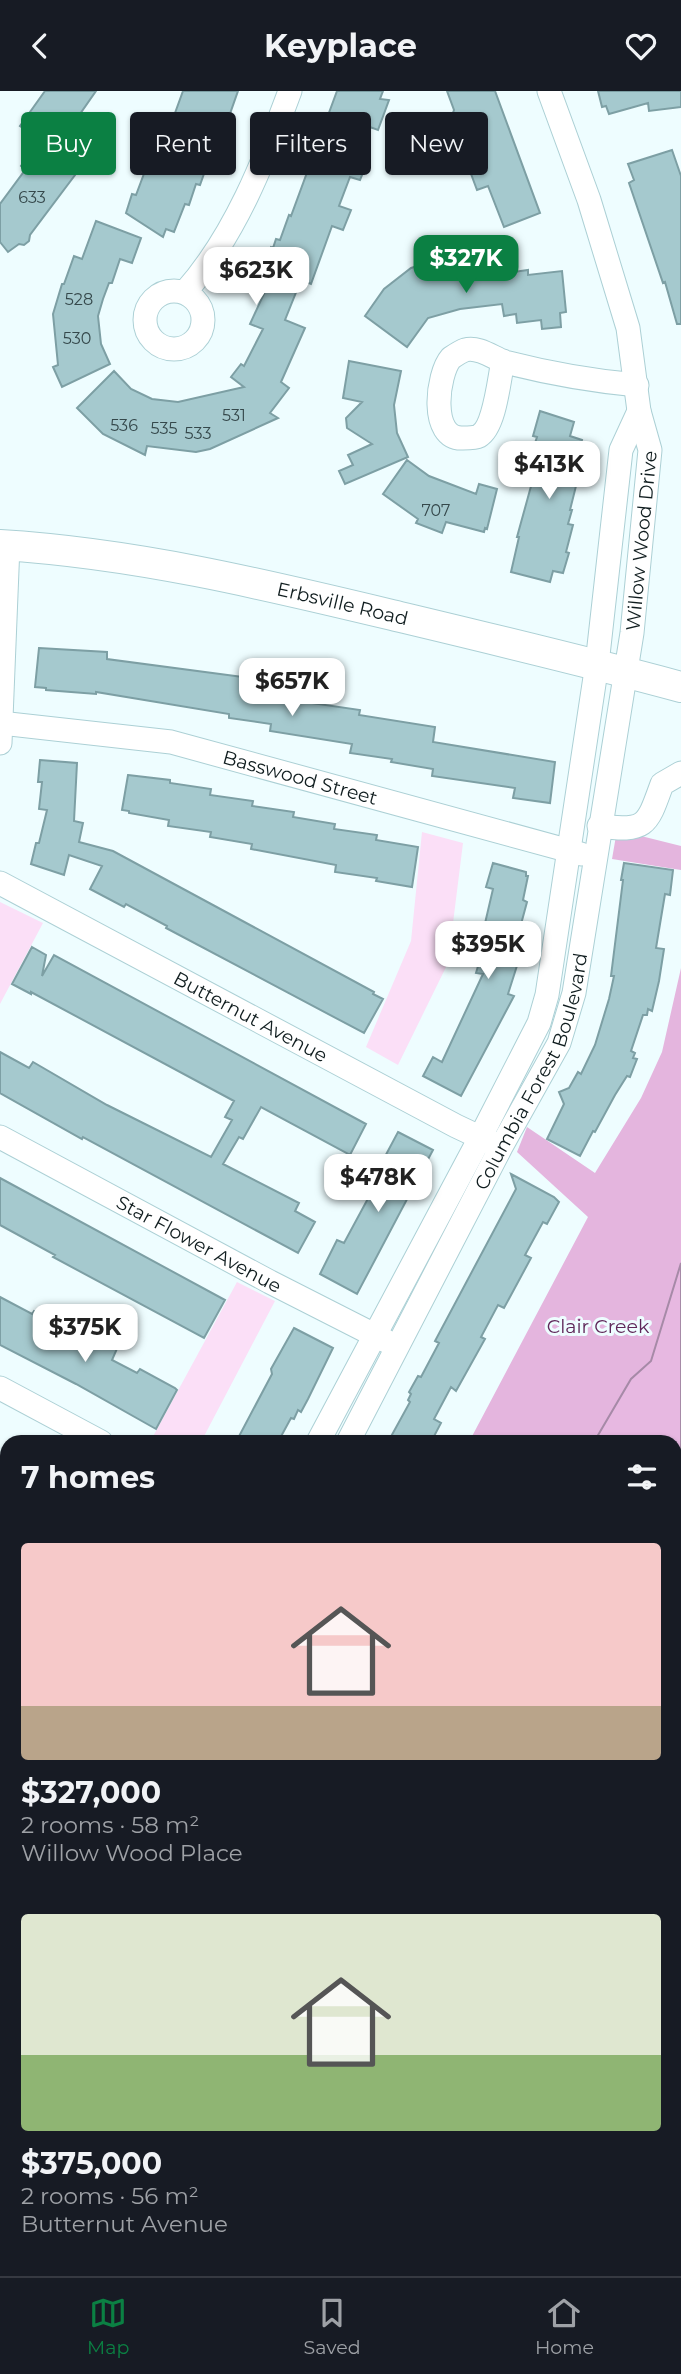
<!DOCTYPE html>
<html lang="en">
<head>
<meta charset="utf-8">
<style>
  :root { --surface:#171b24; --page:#242831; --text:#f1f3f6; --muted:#9ea1a6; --line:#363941; --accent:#0b8043 }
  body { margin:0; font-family:Montserrat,sans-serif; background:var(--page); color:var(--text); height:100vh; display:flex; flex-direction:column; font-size:26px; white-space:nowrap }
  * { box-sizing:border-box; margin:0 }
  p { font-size:23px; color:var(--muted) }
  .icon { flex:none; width:38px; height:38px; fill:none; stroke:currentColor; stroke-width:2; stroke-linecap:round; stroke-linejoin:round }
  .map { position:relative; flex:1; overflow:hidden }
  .details { position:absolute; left:0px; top:1344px; width:682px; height:842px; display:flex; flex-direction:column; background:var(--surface); border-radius:21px 21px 0 0; box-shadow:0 2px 5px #0004 }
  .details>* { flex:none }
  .banner { position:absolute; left:21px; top:21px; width:640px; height:63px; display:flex; gap:14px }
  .price { position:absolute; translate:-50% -60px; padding:0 16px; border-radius:14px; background:#fff; color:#222; font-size:23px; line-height:46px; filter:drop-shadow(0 2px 4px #0008) }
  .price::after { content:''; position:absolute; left:50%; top:42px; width:21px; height:16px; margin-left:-10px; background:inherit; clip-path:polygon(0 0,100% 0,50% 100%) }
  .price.current { background:var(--accent); color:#fff }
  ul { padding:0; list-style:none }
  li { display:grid; align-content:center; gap:14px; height:371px; padding:0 21px }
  li span { display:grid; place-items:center; height:217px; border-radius:7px; color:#555 }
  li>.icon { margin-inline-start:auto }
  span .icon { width:126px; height:126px; fill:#fffc; stroke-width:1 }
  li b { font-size:30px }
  h2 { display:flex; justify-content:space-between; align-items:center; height:84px; padding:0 21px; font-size:30px }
  .tag { padding:0 24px; border-radius:7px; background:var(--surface); box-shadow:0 2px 5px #0004; font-size:24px; line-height:63px }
  .tag.current { background:var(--accent); color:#fff }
  header { display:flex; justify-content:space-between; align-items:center; height:91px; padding:0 21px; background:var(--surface); font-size:32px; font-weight:700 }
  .dock { display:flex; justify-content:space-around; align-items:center; height:98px; border-top:2px solid var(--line); background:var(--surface); font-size:19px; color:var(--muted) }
  .dock a { display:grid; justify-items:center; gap:4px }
  .dock .current { color:var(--accent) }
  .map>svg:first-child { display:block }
  .green { fill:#fbdff7 }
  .forest { fill:#e4b5de }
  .water { fill:#e7b8e1; stroke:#a68aa7; stroke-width:2 }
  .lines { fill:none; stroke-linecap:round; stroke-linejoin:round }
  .stream { stroke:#a68aa7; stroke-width:6 }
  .building { fill:#a5c9ce; stroke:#7d9fa4; stroke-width:2 }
  .minor-casing { stroke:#acd0d5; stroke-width:25 }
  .major-casing { stroke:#acd0d5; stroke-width:32 }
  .minor { stroke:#fff; stroke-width:23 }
  .major { stroke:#fff; stroke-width:30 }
  .labels { text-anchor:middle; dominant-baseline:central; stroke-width:6; stroke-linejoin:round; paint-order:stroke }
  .number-label { font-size:16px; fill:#35484b }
  .street-label { font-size:19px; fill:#101d1f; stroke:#eefdff }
  .park-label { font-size:19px; fill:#5e2659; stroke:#eefdff }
</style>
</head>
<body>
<header><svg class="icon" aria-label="back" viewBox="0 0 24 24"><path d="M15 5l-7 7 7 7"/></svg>Keyplace<svg class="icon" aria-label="heart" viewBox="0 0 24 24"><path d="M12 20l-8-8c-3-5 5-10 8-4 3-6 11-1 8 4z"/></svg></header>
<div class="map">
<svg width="681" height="2185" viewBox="0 0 681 2185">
  <rect width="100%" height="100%" fill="#eefdff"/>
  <!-- green -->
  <path class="green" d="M422 741 463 752 448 872 398 974 366 956 411 850Z
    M0 811 43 832 0 913Z
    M237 1191 275 1210 201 1351H150Z
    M6 1686 7 1740 0 1745V1695Z"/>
  <!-- forest -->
  <path class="forest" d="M617 739 681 755V779L612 768Z
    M681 877V1172L651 1270 631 1288 594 1351H469L588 1126 517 1061 527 1036 595 1082 641 1007 662 961Z
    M681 1398V1602L676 1605V1402Z
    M681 1746V1799L679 1803 676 1802V1748Z
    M61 2179H152L153 2185H62Z"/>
  <!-- water -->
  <path class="water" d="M681 1172V1398L676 1402V1351H594L631 1288 651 1270Z
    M681 1602V1746L676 1748V1605Z"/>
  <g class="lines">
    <!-- stream -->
    <path class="stream" d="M676 1474 681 1470
      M112 2185V2179"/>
  </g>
  <!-- building -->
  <path class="building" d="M45 0H96L71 36 74 39 55 66 78 80 30 144 29 150 24 154 19 153 8 161 0 151V113L25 79 21 75 40 49 20 35Z
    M183 0H238L214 68 210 66 200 94 196 93 189 114 185 113 174 141 166 138 163 146 126 122 132 103 136 104 145 80 150 82 161 51 153 48 160 29 171 33Z
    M337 0H383L380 8 389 9 378 39 370 36 359 66 368 69 360 89 350 86 339 115 351 119 343 139 332 135 311 193 301 189 285 229 305 237 281 291 289 297 270 322 278 327 210 358 196 361 147 355 145 364 103 343 77 317 114 280 131 298 152 308 178 311 244 296 231 286 241 273 244 275 263 238 250 233 267 196 256 191 271 156 273 157 276 148 280 149 289 124 291 125Z
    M447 0H495L540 122 504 136 488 95 477 99 464 64 468 62 451 27 454 19Z
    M598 0H681V16L649 20 648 12 609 23 606 15 602 16Z
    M672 59 681 85V233H677L665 191 663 192 629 92 634 89 628 73Z
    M96 130 141 147 132 172 120 168 112 192H109L103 208 98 225 101 253 110 273 62 296 53 276 58 274 53 223 62 193H64L74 165 82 168Z
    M491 162 493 180 513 177 514 181 528 179V184L562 180 566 221 560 222 561 236 542 238 541 229 517 232 516 223 504 225 502 213 460 218 428 227 407 256 365 225 384 198 411 177 448 166Z
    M349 270 401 280 394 314 397 342 408 366 345 393 339 380 353 374 348 364 372 353 347 337 346 327 362 311 343 307Z
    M540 320 574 331 570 345 582 349 575 373 581 375 570 419H572L568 433 573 434 566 461 569 462 563 482 553 480 550 491 511 481 519 446H517L541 359 534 355 537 346 533 345Z
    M407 369 429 385 476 403 479 393 497 398 487 438 485 437 484 441 446 431 442 442 416 432 418 428 383 403Z
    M39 557 107 561V568L273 590 270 606 360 619 359 624 435 636 433 651 555 671 550 712 513 707 515 697 432 685 433 678 391 671 392 668 350 662 352 653 270 640 271 633 229 627V623L96 601V603L46 599V597L35 596Z
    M40 669 77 672 74 730 83 732 79 751 113 760 374 901 373 903 383 908 364 942 166 837 167 835 126 813 124 816 90 798 102 775 69 764 64 784 31 773 36 752H39L47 719 39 718 42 691H38Z
    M128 684 170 689V692L211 698 210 704 253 710 252 715 294 721 293 726 335 733 334 738 377 744 376 749 418 756 412 796 376 790 377 787 335 781 336 774 251 758 252 753 210 746 211 741 168 735 169 729 129 722V720L122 719Z
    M493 772 526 781V785H528L523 809 527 811 520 837 528 840 508 903 514 905 461 1005 423 985 433 966 442 971 483 883 476 882 479 872 476 871 493 798 486 796Z
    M624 772 673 779 670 804 665 803 656 857 664 858 659 890 652 920 648 918 647 924H643L631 960 635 962 633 967 637 968 630 986 627 985 615 1004 595 1041 593 1040 580 1065 547 1048 564 1013 559 1001 569 997 578 981 581 983 595 954 609 908 614 885H611L623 789H621Z
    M32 856 46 864 42 885 54 864 366 1033 350 1064 261 1016 243 1048 239 1046 223 1073 299 1112 295 1120 315 1131 298 1162 83 1046 82 1048 0 1002V961L29 977 33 971 107 1014 211 1066 232 1029 225 1026 234 1010 31 901V903L12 893Z
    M398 1041 433 1059 357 1203 320 1183 337 1149 344 1152 385 1076 381 1073Z
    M511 1083 554 1106 559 1111 547 1133 543 1131 525 1164 531 1167 504 1217 498 1214 481 1246 485 1248 456 1300 451 1296 434 1328 441 1332 431 1351H388L410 1311 408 1309 411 1303 409 1301 418 1285 421 1286 439 1252 435 1250 516 1098Z
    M0 1087 225 1209 204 1247 53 1166 55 1164 0 1134Z
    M0 1206 32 1223 34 1220 50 1229 48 1234 73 1248 76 1243 96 1254 101 1244 119 1253 112 1269 137 1282 140 1278 175 1297 177 1299 156 1338 76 1293 0 1254Z
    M294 1237 333 1257 308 1308 301 1321 298 1319 294 1328 291 1327 278 1351H236L272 1283 271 1278Z"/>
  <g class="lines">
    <defs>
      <g id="minor">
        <circle cx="174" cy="229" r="29"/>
        <path d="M185 201C235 145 264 70 290 0"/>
        <path d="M503 270C499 288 495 336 479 345 475 347 467 347 463 347 429 349 437 283 451 267 454 265 462 260 465 259 479 255 493 267 505 271 548 282 593 290 637 294"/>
        <path id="s1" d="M0 632 171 651 581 763"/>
        <path d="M0 652 8 454"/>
        <path d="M599 735C646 741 647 735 662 693L681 682"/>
        <path id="s2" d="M0 792 456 1035 492 1052"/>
        <path id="s3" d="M0 1046 270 1191 386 1250"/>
        <path d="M0 1297 101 1351"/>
        <path d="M318 1351 480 1047 539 932 547 904 597 573 621 359 639 320"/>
        <path id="s4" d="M348 1351 501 1056 559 952 574 902 632 542 650 359 639 320 628 237 589 109 549 0"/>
        <path d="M0 1552 7 1556"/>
        <path d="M0 1762 7 1756"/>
        <path d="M0 1799 7 1792"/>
        <path d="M676 1915 681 1916"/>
        <path d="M676 2138 681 2139"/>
        <path d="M258 2179 259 2185"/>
        <path d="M476 2185 479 2179"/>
      </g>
      <g id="major">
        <path id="s5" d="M0 454C133 462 263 493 392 524 488 547 585 570 681 596"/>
      </g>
    </defs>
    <!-- minor casing -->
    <use href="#minor" class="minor-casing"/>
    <!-- major casing -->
    <use href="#major" class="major-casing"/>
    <!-- minor -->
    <use href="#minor" class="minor"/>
    <!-- major -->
    <use href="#major" class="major"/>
  </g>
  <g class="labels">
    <!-- number labels -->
    <g class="number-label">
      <text x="32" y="106">633</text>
      <text x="79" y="208">528</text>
      <text x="77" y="247">530</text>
      <text x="234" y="324">531</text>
      <text x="124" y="334">536</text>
      <text x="164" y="337">535</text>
      <text x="198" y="342">533</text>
      <text x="436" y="419">707</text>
    </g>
    <!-- street labels -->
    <g class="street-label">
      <text stroke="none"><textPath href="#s4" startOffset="961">Willow Wood Drive</textPath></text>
      <text stroke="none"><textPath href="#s5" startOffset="348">Erbsville Road</textPath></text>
      <text stroke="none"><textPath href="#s1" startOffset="306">Basswood Street</textPath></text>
      <text stroke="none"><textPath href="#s2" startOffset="284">Butternut Avenue</textPath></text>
      <text stroke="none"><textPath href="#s4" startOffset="415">Columbia Forest Boulevard</textPath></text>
      <text stroke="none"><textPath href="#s3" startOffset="226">Star Flower Avenue</textPath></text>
    </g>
    <!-- park labels -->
    <g class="park-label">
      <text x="598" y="1235">Clair Creek</text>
    </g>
  </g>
</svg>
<b class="price current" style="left:466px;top:204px">$327K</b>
<b class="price" style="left:256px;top:216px">$623K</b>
<b class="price" style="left:549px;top:410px">$413K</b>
<b class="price" style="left:292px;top:627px">$657K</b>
<b class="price" style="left:488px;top:890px">$395K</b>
<b class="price" style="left:378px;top:1123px">$478K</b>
<b class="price" style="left:85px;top:1273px">$375K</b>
<div class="banner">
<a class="tag current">Buy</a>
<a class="tag">Rent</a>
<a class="tag">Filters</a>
<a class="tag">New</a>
</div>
<section class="details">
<h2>7 homes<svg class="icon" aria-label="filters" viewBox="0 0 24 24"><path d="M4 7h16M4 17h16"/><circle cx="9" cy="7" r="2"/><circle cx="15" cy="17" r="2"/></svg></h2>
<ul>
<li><span style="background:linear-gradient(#f6c9c9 75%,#b9a48a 0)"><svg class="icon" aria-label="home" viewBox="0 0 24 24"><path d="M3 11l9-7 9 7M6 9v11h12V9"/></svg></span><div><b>$327,000</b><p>2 rooms · 58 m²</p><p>Willow Wood Place</p></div></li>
<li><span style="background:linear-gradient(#dfe7d0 65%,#8fb573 0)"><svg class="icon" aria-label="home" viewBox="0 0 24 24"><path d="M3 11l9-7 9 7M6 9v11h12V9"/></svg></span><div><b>$375,000</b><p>2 rooms · 56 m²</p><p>Butternut Avenue</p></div></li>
</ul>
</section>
</div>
<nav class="dock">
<a class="current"><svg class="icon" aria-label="map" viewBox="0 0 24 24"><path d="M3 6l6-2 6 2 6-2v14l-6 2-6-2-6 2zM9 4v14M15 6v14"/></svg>Map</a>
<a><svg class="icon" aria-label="saved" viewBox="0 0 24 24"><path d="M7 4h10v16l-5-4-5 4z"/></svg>Saved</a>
<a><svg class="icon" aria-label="home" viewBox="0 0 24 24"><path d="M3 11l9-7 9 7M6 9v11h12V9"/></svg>Home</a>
</nav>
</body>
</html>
